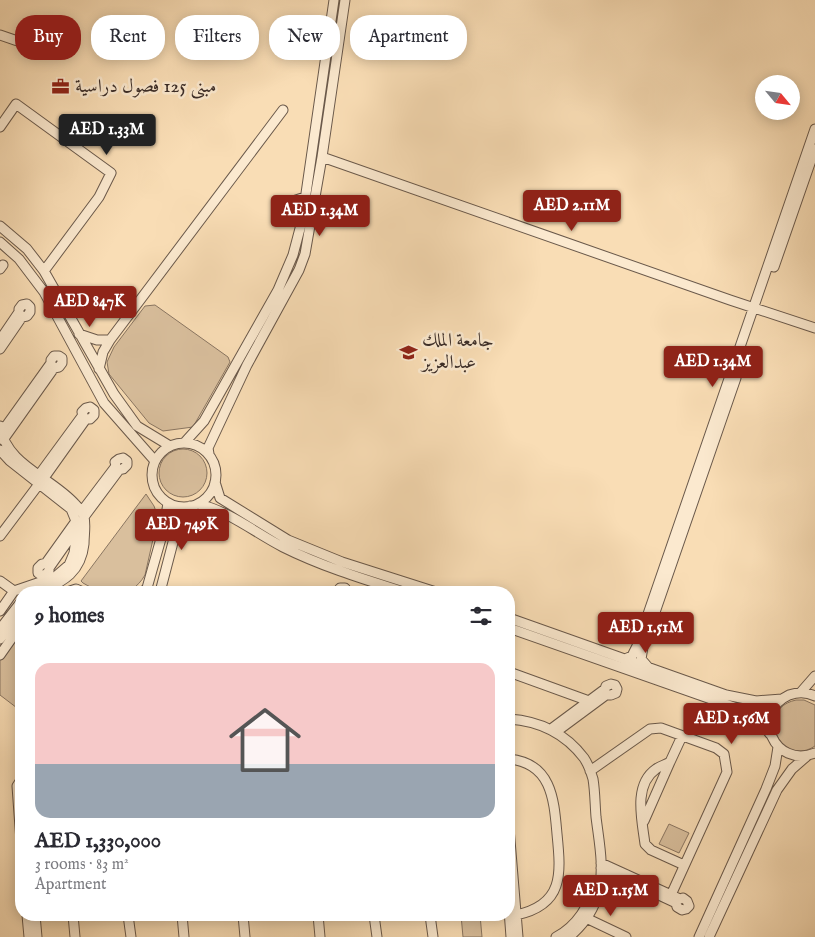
<!DOCTYPE html>
<html lang="en">
<head>
<meta charset="utf-8">
<style>
  :root { --surface:#fff; --page:#f7f7f7; --text:#2b2b33; --muted:#7c7c81; --line:#e1e1e2; --accent:#8f2418 }
  body { margin:0; font-family:"IM FELL English",Amiri,serif; background:var(--page); color:var(--text); height:100vh; display:flex; flex-direction:column; font-size:19px; white-space:nowrap }
  * { box-sizing:border-box; margin:0 }
  p { font-size:16px; color:var(--muted) }
  .icon { flex:none; width:28px; height:28px; fill:none; stroke:currentColor; stroke-width:2; stroke-linecap:round; stroke-linejoin:round }
  .map { position:relative; flex:1; overflow:hidden }
  .sheet { position:absolute; left:15px; top:586px; width:500px; height:335px; display:flex; flex-direction:column; background:var(--surface); border-radius:20px; box-shadow:0 2px 12px #0003 }
  .sheet>* { flex:none }
  .guide { position:absolute; left:15px; top:15px; width:500px; height:45px; display:flex; gap:10px }
  .needle { width:32px; rotate:119deg }
  .fabs { position:absolute; left:755px; top:75px; display:grid; gap:10px }
  .fabs a { display:grid; place-items:center; width:45px; height:45px; border-radius:50%; background:var(--surface); box-shadow:0 2px 12px #0003; font-size:25px }
  .price { position:absolute; translate:-50% -42px; padding:0 11px; border-radius:5px; background:var(--accent); color:#fff; font-size:16px; line-height:32px; filter:drop-shadow(0 1px 2px #0008) }
  .price::after { content:''; position:absolute; left:50%; top:30px; width:15px; height:11px; margin-left:-8px; background:inherit; clip-path:polygon(0 0,100% 0,50% 100%) }
  .price.active { background:#222; color:#fff }
  ul { padding:0; list-style:none }
  li { display:grid; align-content:center; gap:10px; height:265px; padding:0 20px }
  li+li { border-top:1px solid var(--line) }
  li span { display:grid; place-items:center; height:155px; border-radius:15px; color:#555 }
  li>.icon { margin-inline-start:auto }
  span .icon { width:90px; height:90px; fill:#fffc; stroke-width:1 }
  li b { font-size:21px }
  h2 { display:flex; justify-content:space-between; align-items:center; height:60px; padding:0 20px; font-size:21px }
  .tag { padding:0 18px; border-radius:20px; background:var(--surface); box-shadow:0 2px 12px #0003; font-size:18px; line-height:45px }
  .tag.active { background:var(--accent); color:#fff }
  .map>svg:first-child { display:block }
  .green { fill:#d9bf9d; stroke:#8a7662 }
  .lines { fill:none; stroke-linecap:round; stroke-linejoin:round }
  .minor-casing { stroke:#6a594b; stroke-width:11 }
  .minor { stroke:#fbe9cf; stroke-width:9 }
  .labels { text-anchor:middle; dominant-baseline:central; stroke-width:5; stroke-linejoin:round; paint-order:stroke }
  .poi-label { font-size:19px; fill:#3b2d28; stroke:#fbe9cf; text-anchor:start }
</style>
</head>
<body>
<div class="map">
<svg width="815" height="937" viewBox="0 0 815 937">
  <rect width="100%" height="100%" fill="#f9ddb5"/>
  <filter id="stains"><feTurbulence type="fractalNoise" baseFrequency=".004" numOctaves="4"/><feColorMatrix values="0 0 0 0 .2 0 0 0 0 .09 0 0 0 0 .02 0 0 0 .5 -.17"/></filter>
  <radialGradient id="worn" r=".72"><stop offset=".6" stop-color="#630" stop-opacity="0"/><stop offset="1" stop-color="#630" stop-opacity=".3"/></radialGradient>
  <!-- green -->
  <path class="green" d="M155 305 228 357 230 362 193 427 163 431 149 423 109 374 107 362 114 347 145 306Z
    M159 473a24 24 0 1 1 48 0a24 24 0 1 1-48 0Z
    M146 494 154 506 158 517 145 575C130 601 105 596 83 583L81 581Z
    M21 631V711L0 695V660Z
    M796 700H804L815 705V746C780 769 754 709 796 700Z
    M669 824 689 833 679 853 659 844Z
    M461 915H480L482 937H463Z"/>
  <g class="lines">
    <defs>
      <path id="minor" d="M0 35 38 48
        M0 127 16 104 111 173 99 197 44 271
        M322 157 730 300 815 328
        M302 221 284 204 305 197
        M0 226 27 249 44 271 114 394 137 426 170 446
        M0 242 19 259 44 292 104 403 155 461
        M774 267 815 149
        M0 269 3 265
        M79 334 97 340H110L103 352 99 369
        M0 340 19 312V309L22 305 27 304 30 307V312L27 316 22 317 0 349
        M110 340 283 110
        M0 426C6 465 51 477 75 504 79 508 83 512 84 517 86 525 84 535 84 544 81 572 64 581 41 592
        M1 433 51 363V360L54 356H59L62 358V363L59 367 54 368 3 440
        M185 442 204 421 278 290 293 255 302 221 334 0
        M152 475a32 32 0 1 1 64 0a32 32 0 1 1-64 0Z
        M0 450 10 461 71 509 78 526 74 553 69 565 55 577 14 591 0 611
        M209 454 208 448 247 365 299 270 305 254 322 157 345 0
        M39 475 83 415 82 412 86 408 90 407 94 410V415L90 419H86L44 478
        M215 482 220 498 288 540 342 562 436 592
        M198 504C229 511 254 532 283 547 321 566 363 579 404 592
        M82 511 116 466 115 462 119 459 123 458 127 461V465L123 469 119 470 84 517
        M76 521 46 563 42 564 38 568V573L41 575H45L49 571V568L77 528
        M0 536 39 484
        M0 581 14 591
        M68 592 70 591 76 589 83 592
        M143 592 147 588 164 528 168 503
        M160 592 177 527 190 506
        M337 592 340 588H345L348 592
        M509 618 726 695 756 701 782 699
        M509 628 748 712 759 720 770 734
        M0 629 21 602
        M0 639 21 613
        M0 655 21 625
        M625 659 632 656 637 646 815 129
        M648 667 641 659 643 647 736 378
        M509 672 589 701
        M801 692 815 676
        M815 696C807 692 797 692 789 695 750 713 774 769 815 753
        M509 719C540 721 565 733 584 758 588 764 591 772 593 779 595 791 595 805 596 817 599 842 605 869 598 893 594 910 582 926 569 937
        M551 729 605 689 606 686 611 684 615 685 617 689 616 693 611 695H606L556 732
        M682 736 670 762C665 765 660 766 656 769 633 785 642 820 645 844L651 850 684 865
        M509 759C552 763 554 800 557 834 561 874 564 905 516 915
        M590 771 650 729 661 728 716 748 724 754 727 772 671 895
        M21 780 17 786 21 841
        M644 821 670 762
        M509 828 518 937
        M601 863 680 899 683 898 687 901 689 906 686 909 682 910 677 907 676 903 601 868
        M509 910 511 937
        M27 915 29 937
        M35 915 37 937
        M73 915 75 937
        M128 915 131 937
        M182 915 184 937
        M243 915 245 937
        M318 915 320 937
        M374 915 377 937
        M430 915 433 937
        M586 918 626 937
        M556 937C577 926 590 905 595 882
        M699 937 766 789 775 766 778 747
        M709 937 777 790 792 769 807 756"/>
    </defs>
    <!-- minor casing -->
    <use href="#minor" class="minor-casing"/>
    <!-- minor -->
    <use href="#minor" class="minor"/>
  </g>
  <!-- icons -->
  <defs>
    <symbol id="office-bare" viewBox="-9 -9 18 18"><path d="M-6-3h4V-5.5h4V-3h4V5H-6ZM-1-4.5V-3h2v-1.5ZM-6 0V1H6V0Z" fill="#8f2418" stroke="#fbe9cf" stroke-width="2.5" paint-order="stroke"/></symbol>
    <symbol id="university-bare" viewBox="-9 -9 18 18"><path d="M0-5L7-2L0 1L-7-2ZM-4 1L0 2.5L4 1V4Q0 6-4 4Z" fill="#8f2418" stroke="#fbe9cf" stroke-width="2.5" paint-order="stroke"/></symbol>
  </defs>
  <g fill-rule="evenodd">
    <use href="#office-bare" x="48" y="74" width="25" height="25"/>
    <use href="#university-bare" x="396" y="340" width="25" height="25"/>
  </g>
  <g class="labels">
    <!-- poi labels -->
    <g class="poi-label">
      <text x="75" y="87">مبنى 125 فصول دراسية</text>
      <text x="422" y="341">جامعة الملك<tspan x="422" dy="22">عبدالعزيز</tspan></text>
    </g>
  </g>
  <rect width="100%" height="100%" filter="url(#stains)"/>
  <rect width="100%" height="100%" fill="url(#worn)"/>
</svg>
<div class="fabs">
<a><svg class="needle" viewBox="-14 -14 28 28"><path d="M0-13l5 13h-10z" fill="#e53935"/><path d="M0 13l5-13h-10z" fill="#7c7c81"/></svg></a>
</div>
<b class="price active" style="left:107px;top:156px">AED 1.33M</b>
<b class="price" style="left:572px;top:232px">AED 2.11M</b>
<b class="price" style="left:320px;top:237px">AED 1.34M</b>
<b class="price" style="left:90px;top:328px">AED 847K</b>
<b class="price" style="left:713px;top:388px">AED 1.34M</b>
<b class="price" style="left:182px;top:551px">AED 749K</b>
<b class="price" style="left:646px;top:654px">AED 1.51M</b>
<b class="price" style="left:732px;top:745px">AED 1.56M</b>
<b class="price" style="left:611px;top:917px">AED 1.15M</b>
<div class="guide">
<a class="tag active">Buy</a>
<a class="tag">Rent</a>
<a class="tag">Filters</a>
<a class="tag">New</a>
<a class="tag">Apartment</a>
</div>
<section class="sheet">
<h2>9 homes<svg class="icon" aria-label="filters" viewBox="0 0 24 24"><path d="M4 7h16M4 17h16"/><circle cx="9" cy="7" r="2"/><circle cx="15" cy="17" r="2"/></svg></h2>
<ul>
<li><span style="background:linear-gradient(#f6c9c9 65%,#9aa5b1 0)"><svg class="icon" aria-label="home" viewBox="0 0 24 24"><path d="M3 11l9-7 9 7M6 9v11h12V9"/></svg></span><div><b>AED 1,330,000</b><p>3 rooms · 83 m²</p><p>Apartment</p></div></li>
</ul>
</section>
</div>
</body>
</html>
